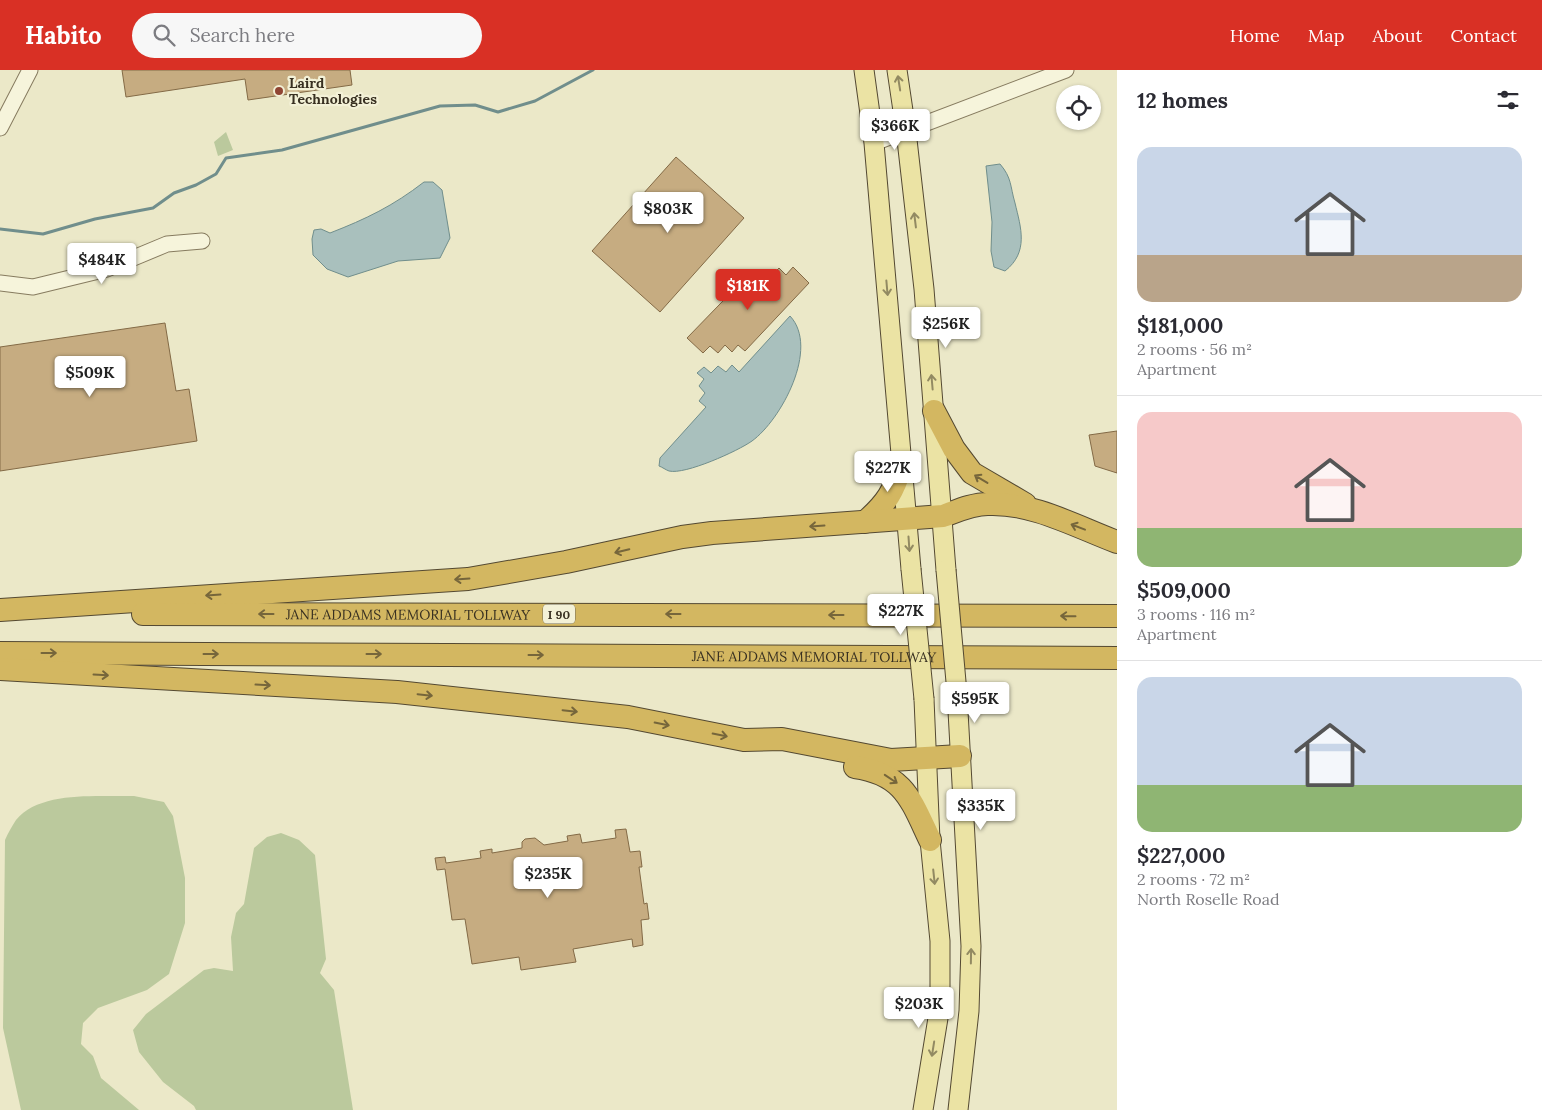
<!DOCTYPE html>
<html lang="en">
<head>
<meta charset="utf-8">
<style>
  :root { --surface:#fff; --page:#f7f7f7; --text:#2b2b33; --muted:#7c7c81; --line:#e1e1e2; --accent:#d93025 }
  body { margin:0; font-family:Lora,serif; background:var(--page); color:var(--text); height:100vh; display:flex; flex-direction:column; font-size:19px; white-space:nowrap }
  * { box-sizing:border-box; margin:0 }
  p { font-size:16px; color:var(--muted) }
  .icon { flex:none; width:28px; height:28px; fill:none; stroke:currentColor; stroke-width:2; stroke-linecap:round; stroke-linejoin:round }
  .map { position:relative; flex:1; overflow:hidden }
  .drawer { display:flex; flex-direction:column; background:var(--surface); width:425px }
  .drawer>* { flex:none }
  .fabs { position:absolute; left:1056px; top:15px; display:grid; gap:10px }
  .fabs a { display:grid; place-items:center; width:45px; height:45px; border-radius:50%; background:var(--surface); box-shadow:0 1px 4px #0004; font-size:25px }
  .price { position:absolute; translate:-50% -42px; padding:0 11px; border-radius:5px; background:#fff; color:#222; font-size:16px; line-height:32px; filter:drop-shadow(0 1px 2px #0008) }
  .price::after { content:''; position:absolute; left:50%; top:30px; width:15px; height:11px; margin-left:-8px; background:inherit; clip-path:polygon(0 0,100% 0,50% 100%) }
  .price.selected { background:var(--accent); color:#fff }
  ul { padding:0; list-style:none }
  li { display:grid; align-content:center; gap:10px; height:265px; padding:0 20px }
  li+li { border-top:1px solid var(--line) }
  li span { display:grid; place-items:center; height:155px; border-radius:15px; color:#555 }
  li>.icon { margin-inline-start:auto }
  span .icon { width:90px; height:90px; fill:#fffc; stroke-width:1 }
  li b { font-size:21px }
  h2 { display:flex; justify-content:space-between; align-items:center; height:60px; padding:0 20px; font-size:21px }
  header { display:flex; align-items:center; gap:30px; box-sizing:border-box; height:70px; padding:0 25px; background:var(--accent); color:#fff }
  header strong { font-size:24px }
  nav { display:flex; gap:28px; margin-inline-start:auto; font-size:18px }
  .search { width:350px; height:45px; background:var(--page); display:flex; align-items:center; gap:12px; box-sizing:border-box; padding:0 18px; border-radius:28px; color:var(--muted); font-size:19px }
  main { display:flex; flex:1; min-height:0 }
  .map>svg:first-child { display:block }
  .green { fill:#bbc99d }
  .water { fill:#a9c0bd; stroke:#708e8c }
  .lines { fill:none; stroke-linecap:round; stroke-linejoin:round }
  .stream { stroke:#708e8c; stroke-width:3 }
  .building { fill:#c6ac81; stroke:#836a46 }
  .minor-casing { stroke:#867b5f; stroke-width:17 }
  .major-casing { stroke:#544932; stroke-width:21 }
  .highway-casing { stroke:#544932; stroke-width:24 }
  .minor { stroke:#f6f4db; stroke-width:15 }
  .major { stroke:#ebe3a4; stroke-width:19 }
  .highway { stroke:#d3b761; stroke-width:22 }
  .major-bridge-casing { stroke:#544932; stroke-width:21; stroke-linecap:butt }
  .major-bridge { stroke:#ebe3a4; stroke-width:19 }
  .oneway { stroke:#928a62 }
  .oneway2 { stroke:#76663b }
  .poi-dot { fill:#904533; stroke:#f3f1d7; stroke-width:2 }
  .labels { text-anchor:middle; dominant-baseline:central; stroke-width:4.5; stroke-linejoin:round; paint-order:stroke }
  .shield { fill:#f3f1d7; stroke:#706a58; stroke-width:1 }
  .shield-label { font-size:12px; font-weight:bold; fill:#383021 }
  .poi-label { font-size:14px; font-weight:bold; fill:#383021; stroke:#f3f1d7; text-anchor:start }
  .street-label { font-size:14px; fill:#383021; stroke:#f3f1d7 }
</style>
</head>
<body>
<header>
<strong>Habito</strong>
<div class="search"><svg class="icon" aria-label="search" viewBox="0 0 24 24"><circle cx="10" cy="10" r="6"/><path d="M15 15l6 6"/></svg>Search here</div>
<nav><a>Home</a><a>Map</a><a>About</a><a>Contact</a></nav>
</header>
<main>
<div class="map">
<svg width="1117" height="1040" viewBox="0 0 1117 1040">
  <rect width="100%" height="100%" fill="#ebe8c8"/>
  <!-- green -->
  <path class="green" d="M226 62 233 80 218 86 214 72Z
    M134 726 164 732 173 746 185 808V853L169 904 147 920 98 938 83 953 81 974 93 986 101 1008 139 1040H21L3 958 5 770C8 763 12 756 16 750 40 720 100 727 134 726Z
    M281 763 299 770 315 785 326 889 320 903 334 920 353 1040H196L194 1036 163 1012 139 982 133 960 146 944 204 900 214 898 233 901 231 867 236 843 244 834 254 778 267 767Z"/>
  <!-- water -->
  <path class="water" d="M1000 94C1012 108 1010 116 1015 133 1021 158 1029 182 1005 201L994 197 991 181 992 152 986 96Z
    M424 112H433L442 120 450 168 440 188 398 191 348 207 327 199 313 185 312 169 314 160 321 159 330 163C366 149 393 136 424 112Z
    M790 246C820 278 781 350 752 371 738 381 685 405 669 401 666 400 662 397 659 396L660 388 706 337 699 331 705 323 699 316 704 309 697 303 704 297 711 303 718 296 726 302 732 295 739 302Z"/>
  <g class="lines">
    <!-- stream -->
    <path class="stream" d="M0 159 43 164 95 149 153 138 174 123 196 115 216 104 226 88 282 80 440 36 475 35 498 42 535 31 593 0"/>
  </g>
  <!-- building -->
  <path class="building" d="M122 0H350L352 15 248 30 245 9 126 27Z
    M676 87 744 148 660 242 592 181Z
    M793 197 809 213 745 281 738 275 732 282 725 275 718 283 710 276 703 283 687 268 752 201 757 206 764 199 771 206 779 198 786 205Z
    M165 253 176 321 189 319 197 371 0 401V277Z
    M1117 361V403L1095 396 1089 365Z
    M626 759 630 782 640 781 642 797H639L644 834 647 833 649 849 641 850 643 875 633 877 632 869 573 879 576 892 521 900 519 887 472 894 465 849 452 850 445 799 437 800 435 788 445 787 446 793 481 788 480 781 492 779V783L522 778V772L525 769 535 768 544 775 568 771 567 766 580 764 582 773 616 768 615 760Z"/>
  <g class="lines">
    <defs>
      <path id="minor" d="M0 58 30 0
        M874 73 1066 0
        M0 213 33 217 107 199 167 174 202 171"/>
      <path id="major" d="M864 0 874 73 911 499
        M897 0 906 61 924 219 946 500
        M957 623 971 876 969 941 958 1040
        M923 1040 938 948 940 919V871L930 770 924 629"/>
      <g id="highway">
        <path d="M934 341 954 379 972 403 1025 434"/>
        <path d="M865 452C887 433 894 421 902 394"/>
        <path d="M0 540 468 509 566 492 682 467 712 463 943 446C957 441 972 434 988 434 1032 432 1077 457 1117 472"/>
        <path id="s1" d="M143 544 1117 546"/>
        <path id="s2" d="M0 583 1117 588"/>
        <path d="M0 599 397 622 628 647 744 670 782 669 891 690 960 686"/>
        <path d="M855 697C904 704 911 730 930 770"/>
      </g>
    </defs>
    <!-- minor casing -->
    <use href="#minor" class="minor-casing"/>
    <!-- major casing -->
    <use href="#major" class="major-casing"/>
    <!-- highway casing -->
    <use href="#highway" class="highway-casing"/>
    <!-- minor -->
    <use href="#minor" class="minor"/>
    <!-- major -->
    <use href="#major" class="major"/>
    <!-- highway -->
    <use href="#highway" class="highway"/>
    <defs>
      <path id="major-bridge" d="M911 499 924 629
        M946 500 957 623"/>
    </defs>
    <!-- major-bridge casing -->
    <use href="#major-bridge" class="major-bridge-casing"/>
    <!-- major-bridge -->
    <use href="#major-bridge" class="major-bridge"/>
  </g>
  <!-- one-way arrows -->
  <defs><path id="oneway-shaft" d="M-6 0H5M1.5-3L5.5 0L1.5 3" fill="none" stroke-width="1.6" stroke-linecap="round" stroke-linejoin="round" transform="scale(1.25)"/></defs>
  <g class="oneway">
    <use href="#oneway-shaft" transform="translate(899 13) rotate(-99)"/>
    <use href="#oneway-shaft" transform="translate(915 150) rotate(-97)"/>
    <use href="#oneway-shaft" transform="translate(887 218) rotate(85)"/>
    <use href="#oneway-shaft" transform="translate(932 312) rotate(-95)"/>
    <use href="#oneway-shaft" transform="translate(909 474) rotate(86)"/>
    <use href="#oneway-shaft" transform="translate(934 807) rotate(84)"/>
    <use href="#oneway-shaft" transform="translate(971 886) rotate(-89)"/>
    <use href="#oneway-shaft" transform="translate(933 979) rotate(99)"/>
  </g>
  <g class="oneway2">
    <use href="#oneway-shaft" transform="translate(981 409) rotate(-149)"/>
    <use href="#oneway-shaft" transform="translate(817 456) rotate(176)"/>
    <use href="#oneway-shaft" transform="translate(1078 457) rotate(-159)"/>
    <use href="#oneway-shaft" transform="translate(622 481) rotate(167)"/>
    <use href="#oneway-shaft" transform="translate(462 509) rotate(176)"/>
    <use href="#oneway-shaft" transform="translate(213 525) rotate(176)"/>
    <use href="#oneway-shaft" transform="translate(266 544) rotate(-180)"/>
    <use href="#oneway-shaft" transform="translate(673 544) rotate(-180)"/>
    <use href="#oneway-shaft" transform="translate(836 545) rotate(-180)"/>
    <use href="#oneway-shaft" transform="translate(1068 546) rotate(-179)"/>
    <use href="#oneway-shaft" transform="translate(49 583)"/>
    <use href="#oneway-shaft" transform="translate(211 584)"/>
    <use href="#oneway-shaft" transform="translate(374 584)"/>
    <use href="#oneway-shaft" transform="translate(536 585)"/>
    <use href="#oneway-shaft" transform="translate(101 605) rotate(3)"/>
    <use href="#oneway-shaft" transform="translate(263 615) rotate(3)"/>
    <use href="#oneway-shaft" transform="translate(425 625) rotate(6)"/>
    <use href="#oneway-shaft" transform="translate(570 641) rotate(6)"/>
    <use href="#oneway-shaft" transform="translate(662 654) rotate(11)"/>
    <use href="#oneway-shaft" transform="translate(720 665) rotate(11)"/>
    <use href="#oneway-shaft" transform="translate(891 709) rotate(34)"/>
  </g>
  <!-- markers -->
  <circle class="poi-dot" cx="279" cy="21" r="5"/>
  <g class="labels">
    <!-- shield labels -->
    <rect class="shield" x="543" y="534.5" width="32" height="19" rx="4"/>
    <g class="shield-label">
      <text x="559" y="544">I 90</text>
    </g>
    <!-- poi labels -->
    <g class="poi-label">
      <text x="289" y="13">Laird<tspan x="289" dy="16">Technologies</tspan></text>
    </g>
    <!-- street labels -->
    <g class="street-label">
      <text stroke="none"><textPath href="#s1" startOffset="265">JANE ADDAMS MEMORIAL TOLLWAY</textPath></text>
      <text stroke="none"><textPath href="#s2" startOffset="814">JANE ADDAMS MEMORIAL TOLLWAY</textPath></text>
    </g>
  </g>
</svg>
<div class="fabs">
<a><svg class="icon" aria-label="locate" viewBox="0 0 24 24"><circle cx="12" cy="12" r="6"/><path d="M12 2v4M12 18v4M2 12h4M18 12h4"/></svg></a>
</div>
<b class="price" style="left:895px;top:81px">$366K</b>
<b class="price" style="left:668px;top:164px">$803K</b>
<b class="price" style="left:102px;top:215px">$484K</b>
<b class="price selected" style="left:748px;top:241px">$181K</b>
<b class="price" style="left:946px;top:279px">$256K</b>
<b class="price" style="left:90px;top:328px">$509K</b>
<b class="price" style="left:888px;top:423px">$227K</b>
<b class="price" style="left:901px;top:566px">$227K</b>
<b class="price" style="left:975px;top:654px">$595K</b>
<b class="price" style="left:981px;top:761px">$335K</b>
<b class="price" style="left:548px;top:829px">$235K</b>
<b class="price" style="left:919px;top:959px">$203K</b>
</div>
<section class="drawer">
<h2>12 homes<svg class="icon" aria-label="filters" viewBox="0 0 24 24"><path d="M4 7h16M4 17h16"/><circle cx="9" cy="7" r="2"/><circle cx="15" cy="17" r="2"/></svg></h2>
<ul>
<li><span style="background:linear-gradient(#c9d6e8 70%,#b9a48a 0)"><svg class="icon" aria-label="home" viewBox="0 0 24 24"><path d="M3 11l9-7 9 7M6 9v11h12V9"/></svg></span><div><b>$181,000</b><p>2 rooms · 56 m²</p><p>Apartment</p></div></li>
<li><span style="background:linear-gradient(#f6c9c9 75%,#8fb573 0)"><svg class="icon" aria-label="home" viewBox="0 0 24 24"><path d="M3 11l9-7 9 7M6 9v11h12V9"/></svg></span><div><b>$509,000</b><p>3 rooms · 116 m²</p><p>Apartment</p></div></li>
<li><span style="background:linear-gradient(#c9d6e8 70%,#8fb573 0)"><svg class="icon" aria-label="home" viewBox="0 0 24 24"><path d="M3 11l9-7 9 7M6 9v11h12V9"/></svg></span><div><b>$227,000</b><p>2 rooms · 72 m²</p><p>North Roselle Road</p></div></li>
</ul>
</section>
</main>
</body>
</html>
